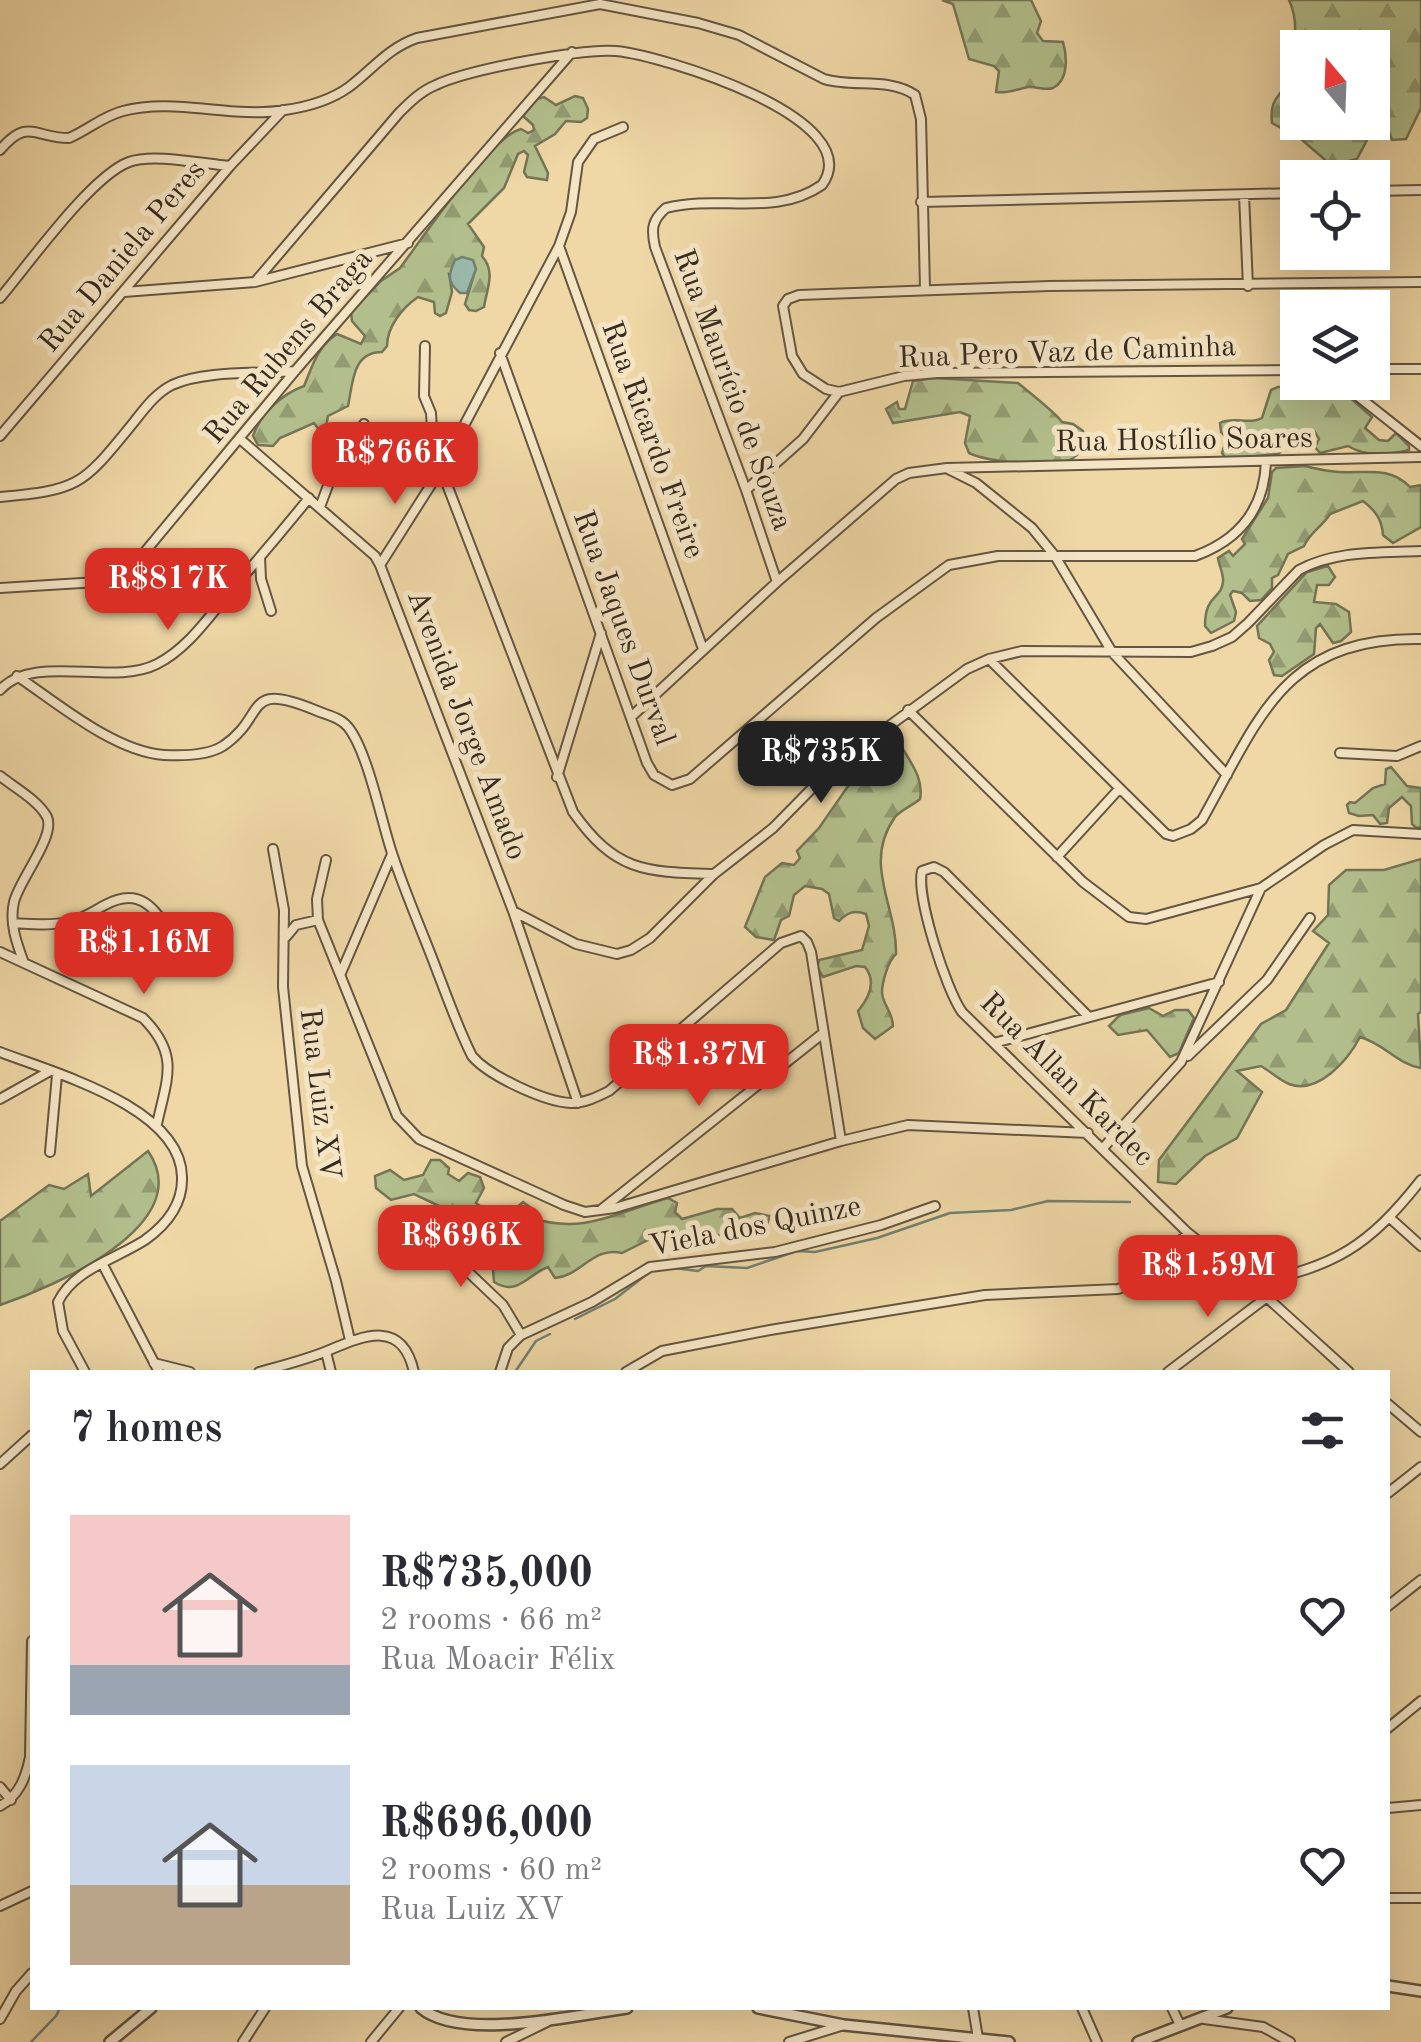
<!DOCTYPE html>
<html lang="en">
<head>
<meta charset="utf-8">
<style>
  :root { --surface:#fff; --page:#f7f7f7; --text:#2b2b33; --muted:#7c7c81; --accent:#d93025 }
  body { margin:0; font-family:"Old Standard TT",serif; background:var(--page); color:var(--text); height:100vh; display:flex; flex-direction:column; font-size:38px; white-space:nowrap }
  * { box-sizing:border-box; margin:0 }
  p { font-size:32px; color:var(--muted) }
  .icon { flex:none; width:55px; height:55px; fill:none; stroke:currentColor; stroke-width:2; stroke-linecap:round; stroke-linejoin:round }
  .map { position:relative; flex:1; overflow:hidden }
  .panel { position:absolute; left:30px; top:1370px; width:1360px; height:640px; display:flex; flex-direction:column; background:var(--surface); border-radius:0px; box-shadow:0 10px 40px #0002 }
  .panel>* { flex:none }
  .needle { width:65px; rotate:341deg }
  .fabs { position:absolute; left:1280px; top:30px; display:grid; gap:20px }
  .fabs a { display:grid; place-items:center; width:110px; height:110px; border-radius:0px; background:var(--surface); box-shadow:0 10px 40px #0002; font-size:50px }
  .price { position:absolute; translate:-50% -85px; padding:0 22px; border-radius:20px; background:var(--accent); color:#fff; font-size:32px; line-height:65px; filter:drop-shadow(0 2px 5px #0008) }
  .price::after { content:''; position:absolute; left:50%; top:60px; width:30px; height:22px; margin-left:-15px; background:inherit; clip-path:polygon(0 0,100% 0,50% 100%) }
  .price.on { background:#222; color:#fff }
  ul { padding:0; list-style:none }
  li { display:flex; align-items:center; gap:30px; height:250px; padding:0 40px }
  li span { display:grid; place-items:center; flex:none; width:280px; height:200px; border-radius:0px; color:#555 }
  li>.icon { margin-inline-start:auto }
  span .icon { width:120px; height:120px; fill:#fffc; stroke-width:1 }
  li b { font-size:42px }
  h2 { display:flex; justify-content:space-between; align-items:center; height:120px; padding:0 40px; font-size:42px }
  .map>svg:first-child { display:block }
  .forest { fill:url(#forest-firs); stroke:#747556; stroke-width:2.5 }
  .water { fill:#9ab9ab; stroke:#728073; stroke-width:2.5 }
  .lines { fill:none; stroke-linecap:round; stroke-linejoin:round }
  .stream { stroke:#728073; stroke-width:2.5 }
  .minor-casing { stroke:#645642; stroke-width:12 }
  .tertiary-casing { stroke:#645642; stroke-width:14 }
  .minor { stroke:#f5e5c5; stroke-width:8 }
  .tertiary { stroke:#f5e5c5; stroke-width:9 }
  .labels { text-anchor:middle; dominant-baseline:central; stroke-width:10; stroke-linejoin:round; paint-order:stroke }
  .street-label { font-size:30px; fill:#362b20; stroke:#f5e5c5 }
</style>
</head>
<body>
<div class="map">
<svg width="1421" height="2042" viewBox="0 0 1421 2042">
  <defs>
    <pattern id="forest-firs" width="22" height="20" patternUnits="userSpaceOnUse" patternTransform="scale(2.5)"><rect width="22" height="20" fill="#b2bf8c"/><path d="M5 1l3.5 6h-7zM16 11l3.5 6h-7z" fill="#929b72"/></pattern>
  </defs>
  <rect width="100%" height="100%" fill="#efd7a6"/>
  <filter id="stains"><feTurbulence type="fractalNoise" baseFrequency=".002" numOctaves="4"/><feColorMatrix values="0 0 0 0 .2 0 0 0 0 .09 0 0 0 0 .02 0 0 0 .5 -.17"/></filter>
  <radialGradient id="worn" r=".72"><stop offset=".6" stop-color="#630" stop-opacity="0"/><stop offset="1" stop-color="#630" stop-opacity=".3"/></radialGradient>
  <!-- forest -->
  <path class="forest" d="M942 0H1031L1041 21 1037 33 1043 41 1063 42C1067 56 1069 80 1053 88 1045 91 1036 86 1028 87 1017 89 1008 94 996 92L999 71 994 66 969 59 953 4Z
    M1289 0H1421V108L1406 139 1392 140 1385 120 1374 114 1373 116 1372 48H1298V122L1371 123 1368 138 1357 159 1331 165 1301 139 1272 123C1269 95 1283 98 1287 79 1293 53 1301 25 1289 0Z
    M575 96 583 98 588 109 587 118 581 122 566 121 555 134 535 146 548 173 547 180 527 177 524 172 528 155 524 151 518 154 504 188 468 224 484 247 482 256C496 272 487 288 484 307L476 311 469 310 465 304 473 278 449 274 452 292 446 313 440 316 435 313 434 302 418 297C402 308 387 327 387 346L382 352C352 352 353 383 348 406L328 416 325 432 320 431 314 423 280 438 273 446 258 445 253 436C261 413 282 394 304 386 313 365 317 347 337 334L361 344 365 336 352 321 351 312 381 281 400 268C422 239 491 136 521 129L528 133 534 130 533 125 523 116 537 99 544 97 556 105Z
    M934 378 1018 383C1029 392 1056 413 1062 422L1073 424 1083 431 1085 444C1081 451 1075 459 1067 461 1047 468 988 462 969 453L965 443 970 416 960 412 893 423 886 409 897 402 899 409H905L913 381Z
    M1337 386 1372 417 1365 428 1379 440 1388 441 1396 433 1409 446V450C1389 455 1366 457 1348 446L1320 453 1315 447 1319 439 1315 432H1304L1278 454 1226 459 1222 453 1227 438 1221 432 1220 423C1233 416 1250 425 1262 418L1271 390 1278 387Z
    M1305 466C1313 468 1322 470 1330 471 1359 476 1387 463 1410 487L1421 485V527L1393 543 1383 535C1382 520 1376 511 1363 501L1330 514C1322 527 1310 532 1304 546L1288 554 1278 575 1272 578V588L1261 600 1250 601 1242 593 1233 591 1230 595 1236 612 1234 621 1211 633 1205 626C1205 594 1221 600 1223 582 1224 574 1219 566 1218 558L1229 551 1233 556 1245 544 1242 539 1268 498 1272 472 1276 468Z
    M1328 566 1335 577 1329 585H1317L1314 602 1336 604 1349 612 1351 632 1341 641 1333 643 1320 624 1316 628 1314 654 1282 676 1274 675 1269 660 1274 652 1270 644 1259 638 1257 626 1307 572Z
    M901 746C911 763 924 779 920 799 912 806 902 809 895 817 862 864 897 905 896 954 888 961 882 982 882 993 883 1005 893 1013 893 1026L875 1039 863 1028 858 1011C869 998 877 982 865 967L856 966 823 977 817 967 819 960 862 950 869 926 866 914C854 910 848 912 839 921L834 918 829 894 822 889 805 886 794 895 789 916 781 920 774 940 756 937 745 927 765 877 782 863 794 865 800 858 797 851 819 828 851 782 850 766 855 763 862 776 897 759V747Z
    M1391 767 1407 786 1421 788V827L1416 828 1412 824 1411 806 1402 797 1389 808 1387 823 1380 824 1373 815 1359 816 1349 813 1347 805 1350 802 1355 803 1373 788 1385 784 1386 769Z
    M1421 859V1012L1418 1014 1421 1068C1397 1064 1385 1044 1360 1037 1348 1060 1318 1095 1289 1084 1279 1080 1270 1071 1261 1066L1237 1071 1262 1092 1237 1138 1205 1156 1176 1184 1158 1182 1159 1160 1261 1024 1286 1010 1329 943 1313 931 1328 915 1329 885 1346 870H1384Z
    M1149 1008 1163 1016 1175 1010H1188L1194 1018 1179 1053 1170 1057 1147 1030 1118 1035 1109 1026 1120 1015Z
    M148 1151C199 1225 53 1287 0 1305V1221L49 1185 64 1189 88 1174 91 1196Z
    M431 1160H440L449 1168 448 1174 459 1181 468 1173 480 1177 484 1188 476 1203 504 1223H512L516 1208 523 1202 530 1207 529 1217C584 1236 616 1212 668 1198L677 1203 675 1212 682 1219 717 1209H732L740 1218 755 1213 770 1216 767 1224C756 1228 743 1227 732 1231 715 1236 708 1243 691 1231L652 1238 622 1253C593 1246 581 1276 555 1278L548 1267C528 1274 518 1297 494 1282L493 1269 482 1253 473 1222 414 1194 391 1200 376 1188 375 1176 390 1170 404 1180 423 1175Z"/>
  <!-- water -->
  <path class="water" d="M462 257 473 260 476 269 467 293H460C447 282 448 275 455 260Z"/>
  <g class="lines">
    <!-- stream -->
    <path class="stream" d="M674 1268 698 1271 706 1266 747 1268 797 1251 815 1252 877 1238 950 1213 1011 1210 1048 1201 1130 1202
      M575 1319 615 1299 651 1271
      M515 1372 536 1341 550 1334
      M31 2042 56 2016 60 2008"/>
    <defs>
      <path id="minor" d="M0 150C28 117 34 138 69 138 88 130 103 116 123 111 175 97 231 119 285 110 306 107 331 100 349 87 373 69 388 48 417 38L600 4 698 23 739 35 824 79C853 88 889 77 915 95L921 119 925 289
        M1372 191 1421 190
        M1244 195 1248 286
        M921 202 1298 193
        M559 246 703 649
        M255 282 399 113C410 102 421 91 436 85 467 70 582 48 616 51 660 55 870 118 822 185 774 218 719 194 666 208 652 220 651 229 655 247L746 490 777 582
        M124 292 255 282 408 243
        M0 298C28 265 91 176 129 162 154 153 203 164 230 166
        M425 346 424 396 431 413 435 479
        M500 353 647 763 654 775 672 785 690 779 876 618 949 565 998 556H1195C1239 540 1264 510 1266 462
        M1372 369H1421
        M1298 370 937 373 904 376 839 392 826 389 803 374 792 356 783 306 788 299 799 295 1049 286 1421 282
        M1340 382 1421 446
        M0 436 230 166 283 110
        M240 439 375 556 380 565 513 911 578 1103
        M441 469 573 812C615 871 643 872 712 874
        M948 469 976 483 1032 528 1055 556 1112 652 1227 775
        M746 490 803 439 839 392
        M0 497C82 490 83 484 134 422 145 408 156 393 172 385 204 370 260 374 295 371
        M320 507 336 464 364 424
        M260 557 261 579 271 611
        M380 565 441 469 559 246 571 212 578 162 594 139 623 127
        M0 588 98 582 124 577 295 371 572 52
        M989 659 1166 834 1173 836 1191 829 1202 820C1260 717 1284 637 1421 639
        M17 676C57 703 115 752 164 755 183 756 207 756 223 746 268 716 242 680 315 710 326 715 340 717 348 727 367 750 381 819 391 850 402 884 416 917 429 950 443 985 455 1022 472 1056 489 1076 545 1102 571 1103 585 1103 597 1097 609 1091L781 943 801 936 807 942 811 952 841 1141
        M0 690C35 652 112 687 157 664 187 649 208 618 229 593 256 562 283 530 309 498
        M908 710 1083 882 1129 917 1146 919 1261 888 1324 845 1353 830 1421 834
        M631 717 777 582 896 479 909 473 947 468 1421 457
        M1340 753 1397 756 1421 746
        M0 776C14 787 39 801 47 817 56 836 19 880 14 902 9 923 17 944 24 963
        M557 777 601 633
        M273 849 284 910 283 987 302 1166 336 1281 350 1340
        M1057 857 1119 789
        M326 860 317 899 318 920 397 1116 419 1139 564 1205 585 1212 615 1208 841 1141 908 1125 1088 1133
        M513 911 576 944 617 954 631 950 650 938 714 874 773 828 833 767 967 669 989 659 1022 651 1191 652 1212 646 1232 637 1248 623 1299 570C1336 550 1380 553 1421 551
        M13 923C31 924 51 926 69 922 82 919 94 911 105 905 145 883 158 916 178 944
        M286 937 296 925 318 920
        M0 952 143 1018C180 1055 167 1078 157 1124
        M341 973 392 854
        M1088 1016 944 872 934 867 922 871C916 897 946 989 962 1012L1188 1233 1251 1283 1349 1372
        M994 1043 1219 982
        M0 1052C54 1073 181 1107 182 1177 183 1204 166 1225 145 1240 116 1259 74 1269 58 1302L63 1331 85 1372
        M1188 1056 1267 980 1310 918
        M0 1099 50 1071
        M1103 1148 1181 1062 1261 888
        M50 1152 57 1075
        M602 1209 822 1034
        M1390 1218 1421 1246
        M423 1229 503 1305 521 1335
        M102 1263 159 1372
        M1251 1283C1335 1267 1368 1247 1421 1180
        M326 1352 331 1372
        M154 1363 190 1372
        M259 1372C281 1366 305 1360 327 1351 363 1336 402 1318 414 1372
        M500 1372 508 1348 521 1335 592 1302 650 1267 775 1252 881 1225 935 1206
        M626 1372 662 1351 770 1330 985 1295 1118 1289C1149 1279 1167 1255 1188 1233
        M1168 1372 1267 1297
        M1388 1404 1421 1432
        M0 1464 32 1435
        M1388 1493 1421 1467
        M1388 1606 1421 1580
        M1388 1728 1421 1701
        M0 1787 11 1800
        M0 1806C19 1796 26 1777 30 1757L32 1641
        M1388 1808 1421 1805
        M1388 1898H1421
        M0 1906 32 1891
        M973 2008 978 2038
        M1082 2008 1097 2042
        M1172 2008 1180 2025
        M0 2019 16 1991 32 1973
        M1204 2019 1263 2027 1290 2042
        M243 2042 265 2008
        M371 2042 399 2008
        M506 2042 547 2022
        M789 2042 844 2025"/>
      <path id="tertiary" d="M1388 1986 1421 1991
        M421 2008C461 2042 576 2015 627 2008
        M758 2008 844 2025 1009 2042
        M110 2042 151 2008
        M1138 2042 1227 2008"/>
    </defs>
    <!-- minor casing -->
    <use href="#minor" class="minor-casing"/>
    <!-- tertiary casing -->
    <use href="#tertiary" class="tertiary-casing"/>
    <!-- minor -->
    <use href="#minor" class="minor"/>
    <!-- tertiary -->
    <use href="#tertiary" class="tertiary"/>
  </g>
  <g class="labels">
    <!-- street labels -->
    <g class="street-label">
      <text transform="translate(123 257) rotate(-50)">Rua Daniela Peres</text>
      <text transform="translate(289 347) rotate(-50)">Rua Rubens Braga</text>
      <text transform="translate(1067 353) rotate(-2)">Rua Pero Vaz de Caminha</text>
      <text transform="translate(732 390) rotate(70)">Rua Maurício de Souza</text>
      <text transform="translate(652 440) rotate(70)">Rua Ricardo Freire</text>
      <text transform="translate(1184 441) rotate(-1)">Rua Hostílio Soares</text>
      <text transform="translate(623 628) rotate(70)">Rua Jaques Durval</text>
      <text transform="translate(466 725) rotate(69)">Avenida Jorge Amado</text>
      <text transform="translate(1066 1080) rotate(45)">Rua Allan Kardec</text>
      <text transform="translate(319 1094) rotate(83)">Rua Luiz XV</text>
      <text transform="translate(755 1227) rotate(-11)">Viela dos Quinze</text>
    </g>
  </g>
  <rect width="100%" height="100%" filter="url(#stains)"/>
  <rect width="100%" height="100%" fill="url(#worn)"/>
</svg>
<div class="fabs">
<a><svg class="needle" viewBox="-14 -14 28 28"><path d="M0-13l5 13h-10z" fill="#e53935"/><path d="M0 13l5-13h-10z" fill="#7c7c81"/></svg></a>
<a><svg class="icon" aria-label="locate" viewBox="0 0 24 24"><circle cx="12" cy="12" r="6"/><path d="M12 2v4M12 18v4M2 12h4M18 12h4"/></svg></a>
<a><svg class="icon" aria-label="layers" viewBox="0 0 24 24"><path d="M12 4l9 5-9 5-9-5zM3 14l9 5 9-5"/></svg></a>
</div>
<b class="price" style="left:395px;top:507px">R$766K</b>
<b class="price" style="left:168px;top:633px">R$817K</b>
<b class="price on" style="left:821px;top:806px">R$735K</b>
<b class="price" style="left:144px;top:997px">R$1.16M</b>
<b class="price" style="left:699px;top:1109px">R$1.37M</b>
<b class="price" style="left:461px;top:1290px">R$696K</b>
<b class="price" style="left:1208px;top:1320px">R$1.59M</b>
<section class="panel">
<h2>7 homes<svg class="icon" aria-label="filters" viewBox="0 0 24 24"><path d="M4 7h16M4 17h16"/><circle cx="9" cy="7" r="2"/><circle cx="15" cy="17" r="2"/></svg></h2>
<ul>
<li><span style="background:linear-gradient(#f6c9c9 75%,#9aa5b1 0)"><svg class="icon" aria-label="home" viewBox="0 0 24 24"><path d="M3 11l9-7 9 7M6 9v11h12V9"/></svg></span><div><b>R$735,000</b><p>2 rooms · 66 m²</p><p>Rua Moacir Félix</p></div><svg class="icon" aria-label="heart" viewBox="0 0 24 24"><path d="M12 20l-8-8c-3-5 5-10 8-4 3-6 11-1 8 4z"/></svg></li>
<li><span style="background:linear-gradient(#c9d6e8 60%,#b9a48a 0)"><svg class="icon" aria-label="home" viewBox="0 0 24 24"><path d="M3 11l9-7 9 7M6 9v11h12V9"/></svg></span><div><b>R$696,000</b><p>2 rooms · 60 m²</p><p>Rua Luiz XV</p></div><svg class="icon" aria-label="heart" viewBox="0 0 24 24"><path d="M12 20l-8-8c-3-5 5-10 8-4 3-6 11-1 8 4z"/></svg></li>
</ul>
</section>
</div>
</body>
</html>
